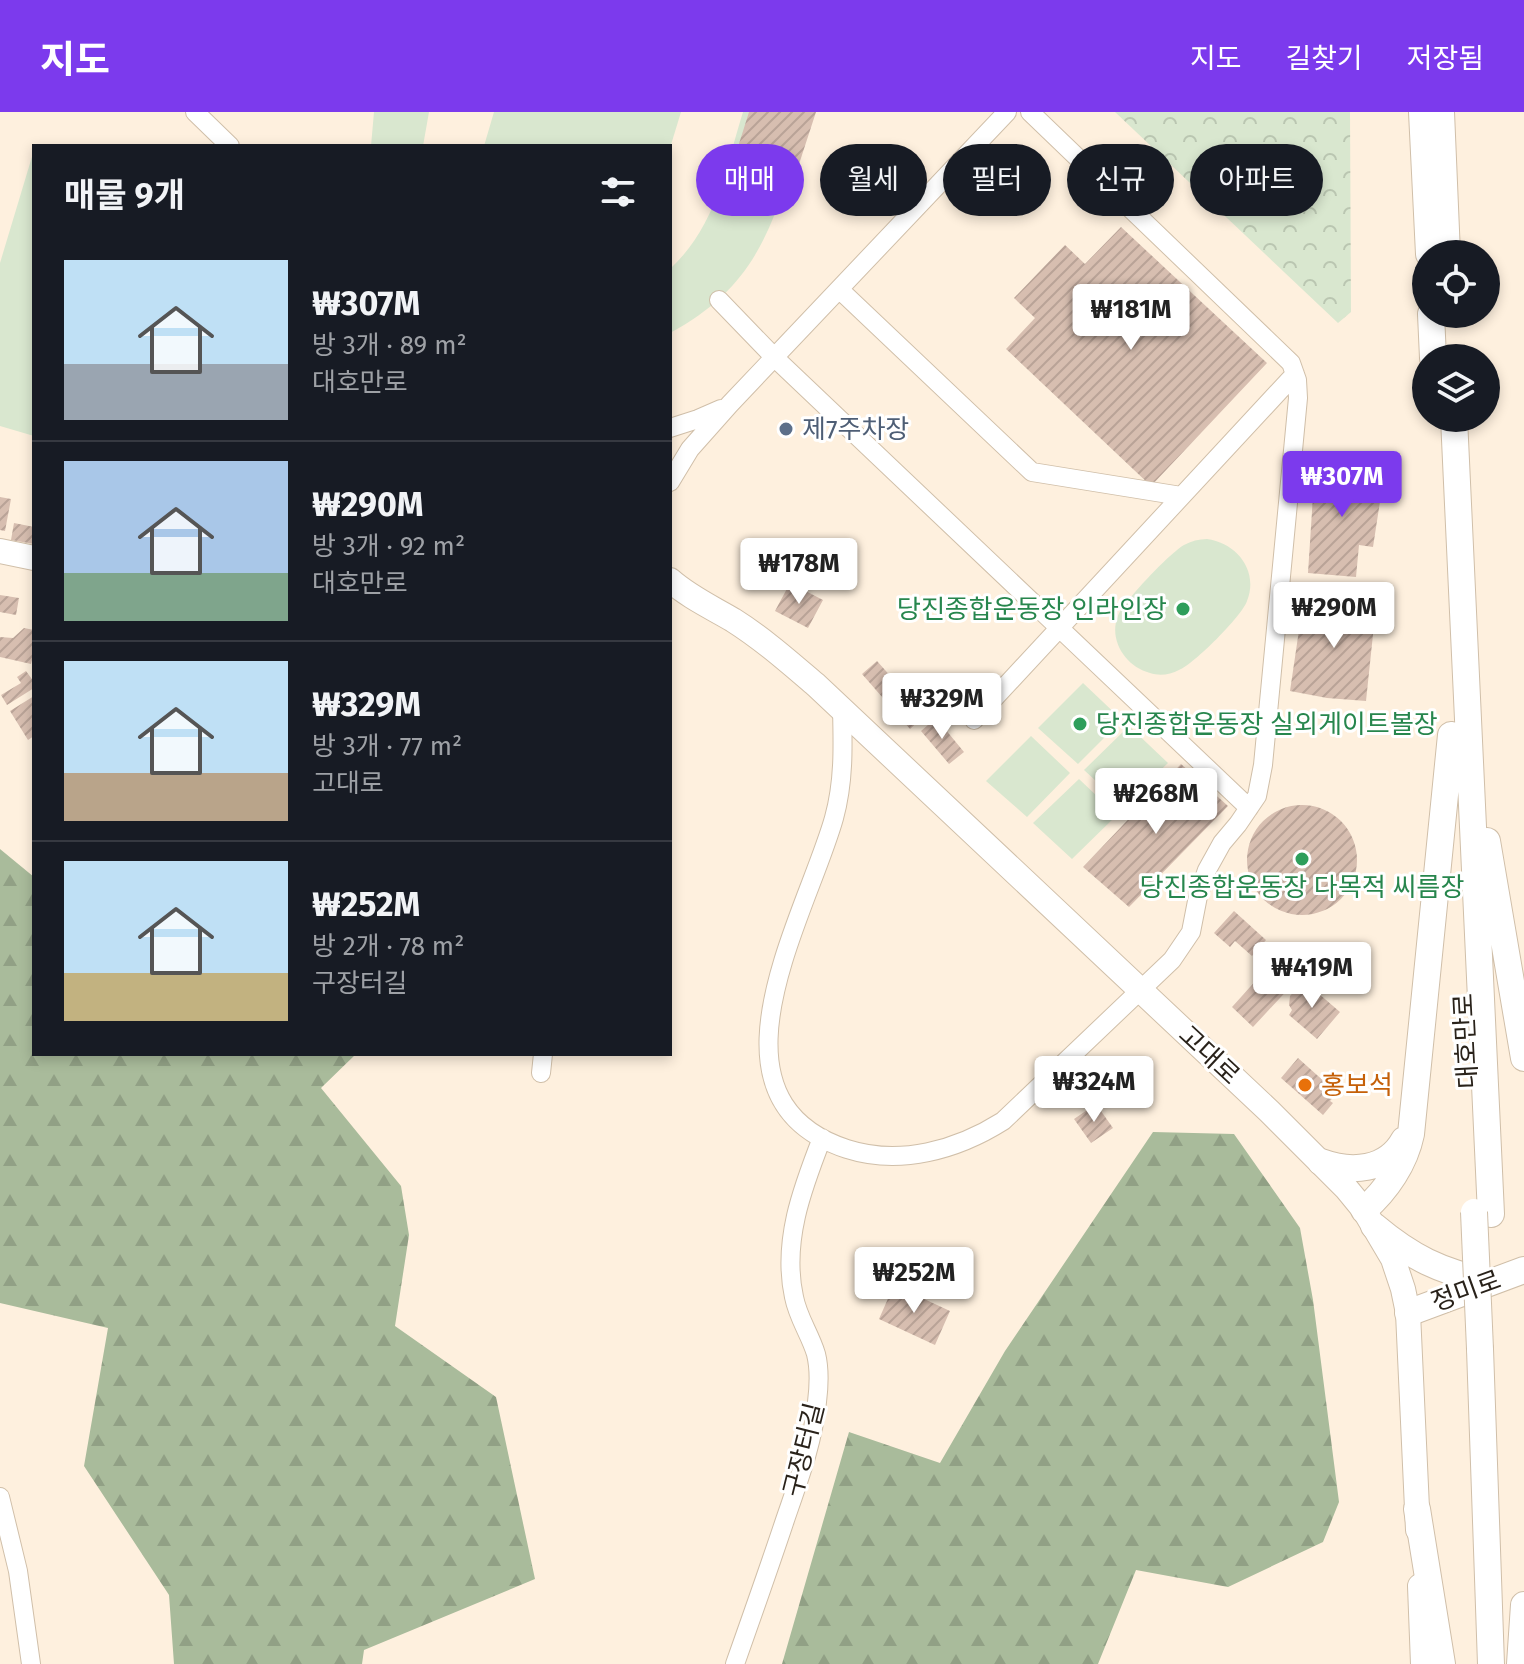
<!DOCTYPE html>
<html lang="ko">
<head>
<meta charset="utf-8">
<style>
  :root { --surface:#171b24; --page:#20242c; --text:#f1f3f6; --muted:#9ea1a6; --line:#363941; --accent:#7c3aed }
  body { margin:0; font-family:"Fira Sans","Noto Sans KR",sans-serif; background:var(--page); color:var(--text); height:100vh; display:flex; flex-direction:column; font-size:30px; white-space:nowrap }
  * { box-sizing:border-box; margin:0 }
  p { font-size:26px; color:var(--muted) }
  .icon { flex:none; width:44px; height:44px; fill:none; stroke:currentColor; stroke-width:2; stroke-linecap:round; stroke-linejoin:round }
  .map { position:relative; flex:1; overflow:hidden }
  .side { position:absolute; left:32px; top:32px; width:640px; height:912px; display:flex; flex-direction:column; background:var(--surface); border-radius:0px; box-shadow:0 4px 12px #0003 }
  .side>* { flex:none }
  .top-card { position:absolute; left:696px; top:32px; width:708px; height:72px; display:flex; gap:16px }
  .tools { position:absolute; left:1412px; top:128px; display:grid; gap:16px }
  .tools a { display:grid; place-items:center; width:88px; height:88px; border-radius:50%; background:var(--surface); box-shadow:0 4px 12px #0003; font-size:40px }
  .price { position:absolute; translate:-50% -68px; padding:0 18px; border-radius:8px; background:#fff; color:#222; font-size:26px; line-height:52px; filter:drop-shadow(0 2px 4px #0008) }
  .price::after { content:''; position:absolute; left:50%; top:48px; width:24px; height:18px; margin-left:-12px; background:inherit; clip-path:polygon(0 0,100% 0,50% 100%) }
  .price.active { background:var(--accent); color:#fff }
  ul { padding:0; list-style:none }
  li { display:flex; align-items:center; gap:24px; height:200px; padding:0 32px }
  li+li { border-top:2px solid var(--line) }
  li span { display:grid; place-items:center; flex:none; width:224px; height:160px; border-radius:0px; color:#555 }
  li>.icon { margin-inline-start:auto }
  span .icon { width:96px; height:96px; fill:#fffc; stroke-width:1 }
  li b { font-size:34px }
  h2 { display:flex; justify-content:space-between; align-items:center; height:96px; padding:0 32px; font-size:34px }
  .tag { padding:0 28px; border-radius:36px; background:var(--surface); box-shadow:0 4px 12px #0003; font-size:28px; line-height:72px }
  .tag.active { background:var(--accent); color:#fff }
  header { display:flex; align-items:center; gap:48px; box-sizing:border-box; height:112px; padding:0 40px; background:var(--accent); color:#fff }
  header strong { font-size:38px }
  nav { display:flex; gap:44px; margin-inline-start:auto; font-size:28px }
  .map>svg:first-child { display:block }
  .forest { fill:url(#forest-firs) }
  .park { fill:url(#park-crowns) }
  .pitch { fill:#d9e7cf }
  .building { fill:url(#building-hatch) }
  .lines { fill:none; stroke-linecap:round; stroke-linejoin:round }
  .minor-casing { stroke:#d0bfa9; stroke-width:20 }
  .tertiary-casing { stroke:#d0bfa9; stroke-width:26 }
  .secondary-casing { stroke:#d0bfa9; stroke-width:28 }
  .minor { stroke:#fff; stroke-width:18 }
  .tertiary { stroke:#fff; stroke-width:24 }
  .secondary { stroke:#fff; stroke-width:26 }
  .secondary-bridge-casing { stroke:#d0bfa9; stroke-width:28; stroke-linecap:butt }
  .secondary-bridge { stroke:#fff; stroke-width:26 }
  .service-dot { fill:#5c6f8a; stroke:#fff; stroke-width:3 }
  .leisure-dot { fill:#2e9e5b; stroke:#fff; stroke-width:3 }
  .food-dot { fill:#e8710a; stroke:#fff; stroke-width:3 }
  .labels { text-anchor:middle; dominant-baseline:central; stroke-width:6; stroke-linejoin:round; paint-order:stroke }
  .service-label { font-size:26px; fill:#4e5e75; stroke:#fff; text-anchor:start }
  .leisure-label { font-size:26px; fill:#27864d; stroke:#fff; text-anchor:end }
  .street-label { font-size:26px; fill:#29221a; stroke:#fff }
  .food-label { font-size:26px; fill:#c56008; stroke:#fff; text-anchor:start }
</style>
</head>
<body>
<header>
<strong>지도</strong>
<nav><a>지도</a><a>길찾기</a><a>저장됨</a></nav>
</header>
<div class="map">
<svg width="1524" height="1552" viewBox="0 0 1524 1552">
  <defs>
    <pattern id="forest-firs" width="22" height="20" patternUnits="userSpaceOnUse" patternTransform="scale(2)"><rect width="22" height="20" fill="#a9bb9b"/><path d="M5 1l3.5 6h-7zM16 11l3.5 6h-7z" fill="#91a085"/></pattern>
    <pattern id="park-crowns" width="20" height="18" patternUnits="userSpaceOnUse" patternTransform="scale(2)"><rect width="20" height="18" fill="#d9e7cf"/><path d="M2 6a3 3 0 1 1 6 0M12 15a3 3 0 1 1 6 0" fill="none" stroke="#bac6b1"/></pattern>
    <pattern id="building-hatch" width="6" height="6" patternUnits="userSpaceOnUse" patternTransform="scale(2)"><rect width="6" height="6" fill="#d7beb0"/><path d="M-1 1l2-2M0 6l6-6M5 7l2-2" fill="none" stroke="#b9a397"/></pattern>
  </defs>
  <rect width="100%" height="100%" fill="#fef0de"/>
  <!-- forest -->
  <path class="forest" d="M0 737 34 765V942H356L321 976 401 1074 409 1123 395 1214 496 1285 535 1467 364 1538 362 1552H174L169 1483 84 1354 108 1216 0 1191Z
    M1153 1020 1234 1022 1300 1116 1313 1188 1339 1390 1323 1430 1228 1475 1136 1458 1098 1552H782L849 1320 940 1351 1005 1239Z"/>
  <!-- park -->
  <path class="park" d="M1115 0H1350L1351 200 1338 211Z"/>
  <!-- pitch -->
  <path class="pitch" d="M374 0H429L423 34H371Z
    M494 0H681L670 36V34H484Z
    M743 0H807C777 97 767 169 670 221V157C716 114 725 58 743 0Z
    M34 38V324L0 314V151Z
    M1207 427C1237 431 1259 459 1247 489 1242 504 1194 552 1179 558 1170 563 1159 564 1150 561 1126 555 1108 528 1118 504 1123 490 1171 440 1184 433 1191 429 1199 427 1207 427Z
    M1083 571 1122 608 1078 652 1038 616Z
    M1129 614 1168 651 1123 694 1084 658Z
    M1031 624 1070 661 1027 705 986 669Z
    M1079 667 1117 703 1072 747 1033 711Z"/>
  <!-- building -->
  <path class="building" d="M749 0H816L786 92 726 73Z
    M1121 115 1267 251 1151 374 1006 237 1035 206 1014 186 1065 133 1085 152Z
    M1315 353 1366 359 1367 368 1383 370 1373 435 1359 433 1356 465 1308 461Z
    M0 385 11 387 5 419 0 418Z
    M14 411 34 415V432L11 428Z
    M790 471 823 488 808 516 775 499Z
    M0 483 19 486 16 503 0 500Z
    M1337 487 1376 494 1366 589 1327 586 1290 579 1303 491Z
    M24 516 34 518V540L31 552 0 545V525L13 526Z
    M877 549 925 603 910 617 862 562Z
    M26 559 34 570V576L7 593 1 583 21 571 17 565Z
    M34 584V624L28 628 10 599Z
    M936 606 964 640 949 652 921 619Z
    M1181 652 1228 694 1129 795 1083 755Z
    M1247 748a55 55 0 1 1 110 0a55 55 0 1 1-110 0Z
    M1234 799 1266 828 1252 844 1235 829 1230 835 1214 821Z
    M1271 852 1293 872 1253 915 1232 895Z
    M1304 869 1340 900 1317 927 1289 903 1292 898 1289 893 1290 884Z
    M1298 946 1337 981 1330 989 1333 991 1323 1003 1281 966Z
    M1096 992 1113 1016 1091 1031 1074 1007Z
    M894 1173 950 1199 935 1233 879 1207Z"/>
  <g class="lines">
    <defs>
      <path id="minor" d="M195 0 230 34
        M840 178 1032 360 1181 384
        M719 188 775 246 1249 696
        M670 316 698 307 721 297
        M670 370 690 337 730 292 1007 0
        M842 597C843 634 844 670 834 706 807 803 694 987 847 1037 900 1054 957 1038 1003 1009L1172 848 1191 820 1198 784 1207 758 1222 731 1238 712 1257 684 1263 653 1298 286 1297 268 1291 251 1030 0
        M974 608 1295 262
        M541 961 543 942
        M0 1385 18 1459 31 1552
        M735 1552C752 1504 769 1456 785 1408 798 1370 813 1331 817 1290 819 1274 820 1258 816 1242 810 1222 798 1206 794 1185 782 1130 802 1077 822 1026"/>
      <path id="tertiary" d="M0 439 34 446
        M670 468C689 485 711 495 733 508 763 527 789 550 816 573L1269 999 1346 1076 1364 1098 1393 1147 1403 1177 1408 1201 1418 1418
        M1420 1474 1423 1552"/>
      <path id="secondary" d="M1422 0 1429 142
        M1441 0 1447 142
        M1431 202 1433 246
        M1454 306 1491 1102
        M1487 729 1524 946
        M1321 1050C1351 1061 1387 1059 1404 1028
        M1364 1098C1387 1078 1405 1051 1411 1022L1451 623
        M1374 1114C1412 1146 1440 1159 1488 1170
        M1408 1201 1524 1158
        M1480 1237 1491 1552
        M1417 1397 1442 1552
        M1520 1552 1524 1493"/>
    </defs>
    <!-- minor casing -->
    <use href="#minor" class="minor-casing"/>
    <!-- tertiary casing -->
    <use href="#tertiary" class="tertiary-casing"/>
    <!-- secondary casing -->
    <use href="#secondary" class="secondary-casing"/>
    <!-- minor -->
    <use href="#minor" class="minor"/>
    <!-- tertiary -->
    <use href="#tertiary" class="tertiary"/>
    <!-- secondary -->
    <use href="#secondary" class="secondary"/>
    <defs>
      <path id="secondary-bridge" d="M1474 1100 1480 1237"/>
    </defs>
    <!-- secondary-bridge casing -->
    <use href="#secondary-bridge" class="secondary-bridge-casing"/>
    <!-- secondary-bridge -->
    <use href="#secondary-bridge" class="secondary-bridge"/>
  </g>
  <!-- markers -->
  <circle class="service-dot" cx="786" cy="317" r="8"/>
  <g class="leisure-dot">
    <circle cx="1183" cy="497" r="8"/>
    <circle cx="1080" cy="612" r="8"/>
    <circle cx="1302" cy="747" r="8"/>
  </g>
  <circle class="food-dot" cx="1305" cy="973" r="8"/>
  <g class="labels">
    <!-- service labels -->
    <g class="service-label">
      <text x="802" y="317">제7주차장</text>
    </g>
    <!-- leisure labels -->
    <g class="leisure-label">
      <text x="1167" y="497">당진종합운동장 인라인장</text>
      <text x="1096" y="612" text-anchor="start">당진종합운동장 실외게이트볼장</text>
      <text x="1302" y="775" text-anchor="middle">당진종합운동장 다목적 씨름장</text>
    </g>
    <!-- street labels -->
    <g class="street-label">
      <text transform="translate(1466 929) rotate(-93)">대호만로</text>
      <text transform="translate(1209 943) rotate(43)">고대로</text>
      <text transform="translate(1466 1179) rotate(-20)">정미로</text>
      <text transform="translate(804 1338) rotate(-76)">구장터길</text>
    </g>
    <!-- food labels -->
    <g class="food-label">
      <text x="1321" y="973">홍보석</text>
    </g>
  </g>
</svg>
<div class="tools">
<a><svg class="icon" aria-label="locate" viewBox="0 0 24 24"><circle cx="12" cy="12" r="6"/><path d="M12 2v4M12 18v4M2 12h4M18 12h4"/></svg></a>
<a><svg class="icon" aria-label="layers" viewBox="0 0 24 24"><path d="M12 4l9 5-9 5-9-5zM3 14l9 5 9-5"/></svg></a>
</div>
<b class="price" style="left:1131px;top:240px">₩181M</b>
<b class="price active" style="left:1342px;top:407px">₩307M</b>
<b class="price" style="left:799px;top:494px">₩178M</b>
<b class="price" style="left:1334px;top:538px">₩290M</b>
<b class="price" style="left:942px;top:629px">₩329M</b>
<b class="price" style="left:1156px;top:724px">₩268M</b>
<b class="price" style="left:1312px;top:898px">₩419M</b>
<b class="price" style="left:1094px;top:1012px">₩324M</b>
<b class="price" style="left:914px;top:1203px">₩252M</b>
<div class="top-card">
<a class="tag active">매매</a>
<a class="tag">월세</a>
<a class="tag">필터</a>
<a class="tag">신규</a>
<a class="tag">아파트</a>
</div>
<section class="side">
<h2>매물 9개<svg class="icon" aria-label="filters" viewBox="0 0 24 24"><path d="M4 7h16M4 17h16"/><circle cx="9" cy="7" r="2"/><circle cx="15" cy="17" r="2"/></svg></h2>
<ul>
<li><span style="background:linear-gradient(#bfe0f5 65%,#9aa5b1 0)"><svg class="icon" aria-label="home" viewBox="0 0 24 24"><path d="M3 11l9-7 9 7M6 9v11h12V9"/></svg></span><div><b>₩307M</b><p>방 3개 · 89 m²</p><p>대호만로</p></div></li>
<li><span style="background:linear-gradient(#a9c7e8 70%,#7fa58c 0)"><svg class="icon" aria-label="home" viewBox="0 0 24 24"><path d="M3 11l9-7 9 7M6 9v11h12V9"/></svg></span><div><b>₩290M</b><p>방 3개 · 92 m²</p><p>대호만로</p></div></li>
<li><span style="background:linear-gradient(#bfe0f5 70%,#b9a48a 0)"><svg class="icon" aria-label="home" viewBox="0 0 24 24"><path d="M3 11l9-7 9 7M6 9v11h12V9"/></svg></span><div><b>₩329M</b><p>방 3개 · 77 m²</p><p>고대로</p></div></li>
<li><span style="background:linear-gradient(#bfe0f5 70%,#c2b280 0)"><svg class="icon" aria-label="home" viewBox="0 0 24 24"><path d="M3 11l9-7 9 7M6 9v11h12V9"/></svg></span><div><b>₩252M</b><p>방 2개 · 78 m²</p><p>구장터길</p></div></li>
</ul>
</section>
</div>
</body>
</html>
